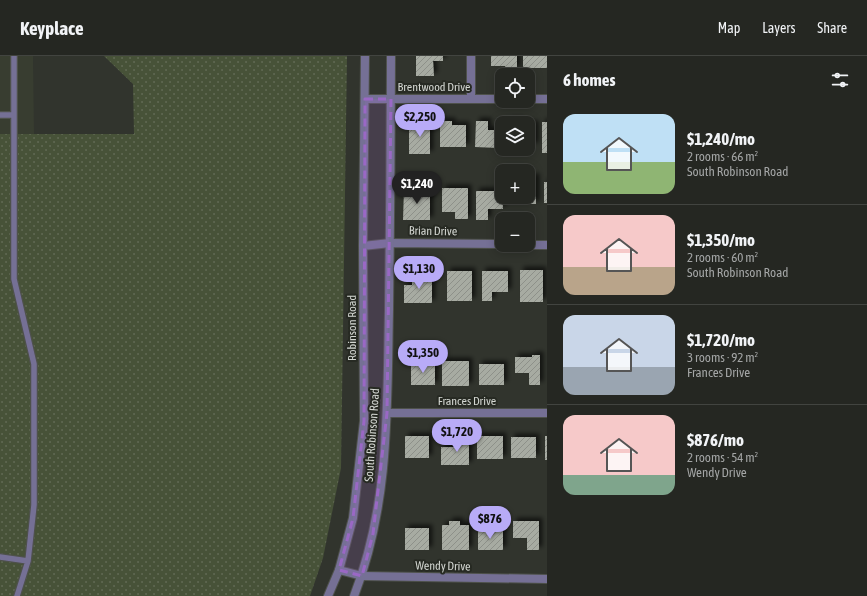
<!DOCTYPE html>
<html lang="en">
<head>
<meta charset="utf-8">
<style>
  :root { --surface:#252722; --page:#2d2f2a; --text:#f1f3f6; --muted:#a3a5a5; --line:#424440; --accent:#b8abf7 }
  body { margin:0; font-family:"Asap Condensed",sans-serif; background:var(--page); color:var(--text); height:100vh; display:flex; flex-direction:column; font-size:15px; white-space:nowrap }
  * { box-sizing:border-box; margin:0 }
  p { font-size:13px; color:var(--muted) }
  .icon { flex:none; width:22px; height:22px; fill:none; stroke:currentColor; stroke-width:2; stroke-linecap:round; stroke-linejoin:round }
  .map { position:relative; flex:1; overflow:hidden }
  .drawer { display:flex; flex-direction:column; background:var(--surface); width:320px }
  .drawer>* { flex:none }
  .controls { position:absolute; left:495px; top:12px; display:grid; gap:8px }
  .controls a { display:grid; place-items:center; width:40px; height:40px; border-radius:8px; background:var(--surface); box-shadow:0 2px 10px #0003,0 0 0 1px var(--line); font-size:20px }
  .price { position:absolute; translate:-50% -34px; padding:0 9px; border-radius:14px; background:var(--accent); color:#111; font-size:13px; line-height:26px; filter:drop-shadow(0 1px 2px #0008) }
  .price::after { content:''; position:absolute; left:50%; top:24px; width:12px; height:9px; margin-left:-6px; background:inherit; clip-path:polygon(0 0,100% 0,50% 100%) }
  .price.active { background:#222; color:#fff }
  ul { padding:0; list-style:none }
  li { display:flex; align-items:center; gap:12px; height:100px; padding:0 16px }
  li+li { border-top:1px solid var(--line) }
  li span { display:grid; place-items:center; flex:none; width:112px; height:80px; border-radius:12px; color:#555 }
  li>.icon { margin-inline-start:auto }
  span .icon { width:48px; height:48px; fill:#fffc; stroke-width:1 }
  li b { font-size:17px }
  h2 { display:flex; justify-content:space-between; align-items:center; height:48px; padding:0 16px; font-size:17px }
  header { display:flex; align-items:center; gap:24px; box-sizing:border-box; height:56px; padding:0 20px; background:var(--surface); border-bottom:1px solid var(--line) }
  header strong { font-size:19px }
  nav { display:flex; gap:22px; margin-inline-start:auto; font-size:14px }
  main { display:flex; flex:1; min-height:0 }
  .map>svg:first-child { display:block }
  .built { fill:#383d30 }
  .grass { fill:url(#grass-dots) }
  .building { fill:url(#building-hatch); filter:url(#shadow) }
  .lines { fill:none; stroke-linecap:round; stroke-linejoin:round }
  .service-casing { stroke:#4e514b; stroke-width:8 }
  .minor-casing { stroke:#4e514b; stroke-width:10 }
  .tertiary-casing { stroke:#4e514b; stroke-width:10 }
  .service { stroke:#757095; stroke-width:5.5 }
  .minor { stroke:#757095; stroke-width:8 }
  .tertiary { stroke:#757095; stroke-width:8 }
  .marked { fill:#9a68c5; fill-opacity:0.2; stroke:#9a68c5; stroke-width:3; stroke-dasharray:8 5; stroke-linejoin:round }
  .labels { text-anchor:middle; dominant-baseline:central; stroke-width:4; stroke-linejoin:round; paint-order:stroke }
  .street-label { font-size:12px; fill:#d3d6d1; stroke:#272a23 }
</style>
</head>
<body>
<header>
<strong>Keyplace</strong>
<nav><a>Map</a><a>Layers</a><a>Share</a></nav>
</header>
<main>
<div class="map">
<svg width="547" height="540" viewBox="0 0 547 540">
  <defs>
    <pattern id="grass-dots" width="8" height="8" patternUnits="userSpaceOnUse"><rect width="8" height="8" fill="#475238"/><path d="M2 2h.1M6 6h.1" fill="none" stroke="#616a54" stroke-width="1.8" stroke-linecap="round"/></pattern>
    <pattern id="building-hatch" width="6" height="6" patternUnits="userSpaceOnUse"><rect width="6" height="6" fill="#a7aba2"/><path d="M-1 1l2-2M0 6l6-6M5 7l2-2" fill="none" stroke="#8d9089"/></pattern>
    <filter id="shadow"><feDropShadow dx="3.5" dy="-3.5" stdDeviation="2" flood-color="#0009"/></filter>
  </defs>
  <rect width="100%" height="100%" fill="#31342d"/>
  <!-- built -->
  <path class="built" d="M0 0H33L34 78H0Z"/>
  <!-- grass -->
  <path class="grass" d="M104 0H347L341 412 323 502 310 540H0V78H134L133 28Z"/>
  <!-- building -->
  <path class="building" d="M416 0H443V5H433L434 20H416Z
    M491 0H517V14H505V10H491Z
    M523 0H547V12H523Z
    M409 65H430V98H409Z
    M440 65H452V69H466V91H440Z
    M476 65H488V74H498V92L475 91Z
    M508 65H520V67H508Z
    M542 66H547V97H542Z
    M528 68H535V90H528Z
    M528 121H536V148H510V141H528Z
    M544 126H547V147H544Z
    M442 132H468V163H455V156H442Z
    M404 133 430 134V164H403Z
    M476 135H502L503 153H488V164H476Z
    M520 214H543V246H520Z
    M447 215H472V245H447Z
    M482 215H508V236H492V245H482Z
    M412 218H432V247H404V229H412Z
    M532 299H540V329H529V317H515V301H532Z
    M442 305H469V330H442Z
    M411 307H435V329H411Z
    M479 308H504V329H479Z
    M405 380H429V402H405Z
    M457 380H469V409H441V391H457Z
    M477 380H503V403H477Z
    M545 380H547V404H545Z
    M511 381H536V402H511Z
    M449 465H460V469H469V494H442V469H449Z
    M513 465H539V494H527V482H513Z
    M405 472H429V494H405Z
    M478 473H503V494H478Z"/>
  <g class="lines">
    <defs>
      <path id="service" d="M0 59H14V0
        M0 501 28 505 34 449V308L14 223V59
        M17 540 28 505"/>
      <path id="minor" d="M365 43H502
        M471 43V0
        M528 43H547
        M528 189H547
        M363 190 390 187 502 188
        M387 357H547
        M339 514 362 520 547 523"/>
      <path id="tertiary" d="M328 540 339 514 353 462 364 365 363 190 365 0
        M354 540C390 448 387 351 389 254 390 169 391 85 391 0"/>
    </defs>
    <!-- service casing -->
    <use href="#service" class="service-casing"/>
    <!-- minor casing -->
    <use href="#minor" class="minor-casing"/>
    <!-- tertiary casing -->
    <use href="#tertiary" class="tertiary-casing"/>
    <!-- service -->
    <use href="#service" class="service"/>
    <!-- minor -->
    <use href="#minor" class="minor"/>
    <!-- tertiary -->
    <use href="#tertiary" class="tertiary"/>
  </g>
  <!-- marked area -->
  <path class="marked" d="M365 43H391L387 357 373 478 362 520 339 514 353 462 364 365Z"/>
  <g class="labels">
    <!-- street labels -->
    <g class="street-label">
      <text x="434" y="31">Brentwood Drive</text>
      <text transform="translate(433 175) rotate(1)">Brian Drive</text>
      <text transform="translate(352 272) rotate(-90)">Robinson Road</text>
      <text x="467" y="345">Frances Drive</text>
      <text transform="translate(372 379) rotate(-86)">South Robinson Road</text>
      <text transform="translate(443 510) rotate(1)">Wendy Drive</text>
    </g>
  </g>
</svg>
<div class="controls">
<a><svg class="icon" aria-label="locate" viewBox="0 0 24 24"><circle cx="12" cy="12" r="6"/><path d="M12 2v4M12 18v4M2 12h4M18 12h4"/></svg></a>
<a><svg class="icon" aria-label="layers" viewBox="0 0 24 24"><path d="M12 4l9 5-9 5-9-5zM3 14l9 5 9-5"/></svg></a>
<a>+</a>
<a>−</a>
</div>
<b class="price" style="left:420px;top:82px">$2,250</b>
<b class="price active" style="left:417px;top:149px">$1,240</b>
<b class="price" style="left:419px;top:234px">$1,130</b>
<b class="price" style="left:423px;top:318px">$1,350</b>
<b class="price" style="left:457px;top:397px">$1,720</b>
<b class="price" style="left:490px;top:484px">$876</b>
</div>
<section class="drawer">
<h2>6 homes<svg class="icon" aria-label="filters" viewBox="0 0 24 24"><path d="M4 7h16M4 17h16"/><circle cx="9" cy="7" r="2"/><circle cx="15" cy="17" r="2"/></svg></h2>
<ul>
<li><span style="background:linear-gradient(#bfe0f5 60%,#8fb573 0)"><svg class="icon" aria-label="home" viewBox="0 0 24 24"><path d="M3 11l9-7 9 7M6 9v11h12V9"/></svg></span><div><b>$1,240/mo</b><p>2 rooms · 66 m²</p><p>South Robinson Road</p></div></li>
<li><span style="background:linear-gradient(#f6c9c9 65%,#b9a48a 0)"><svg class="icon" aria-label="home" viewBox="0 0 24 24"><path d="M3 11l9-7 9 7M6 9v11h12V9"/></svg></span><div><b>$1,350/mo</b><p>2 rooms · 60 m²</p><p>South Robinson Road</p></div></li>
<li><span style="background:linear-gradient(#c9d6e8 65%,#9aa5b1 0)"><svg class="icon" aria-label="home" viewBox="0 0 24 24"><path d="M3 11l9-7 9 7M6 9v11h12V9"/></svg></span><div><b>$1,720/mo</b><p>3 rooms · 92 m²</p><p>Frances Drive</p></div></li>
<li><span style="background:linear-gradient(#f6c9c9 75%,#7fa58c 0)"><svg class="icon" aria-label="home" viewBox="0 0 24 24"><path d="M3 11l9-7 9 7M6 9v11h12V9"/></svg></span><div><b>$876/mo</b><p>2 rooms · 54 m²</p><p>Wendy Drive</p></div></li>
</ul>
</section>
</main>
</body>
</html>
